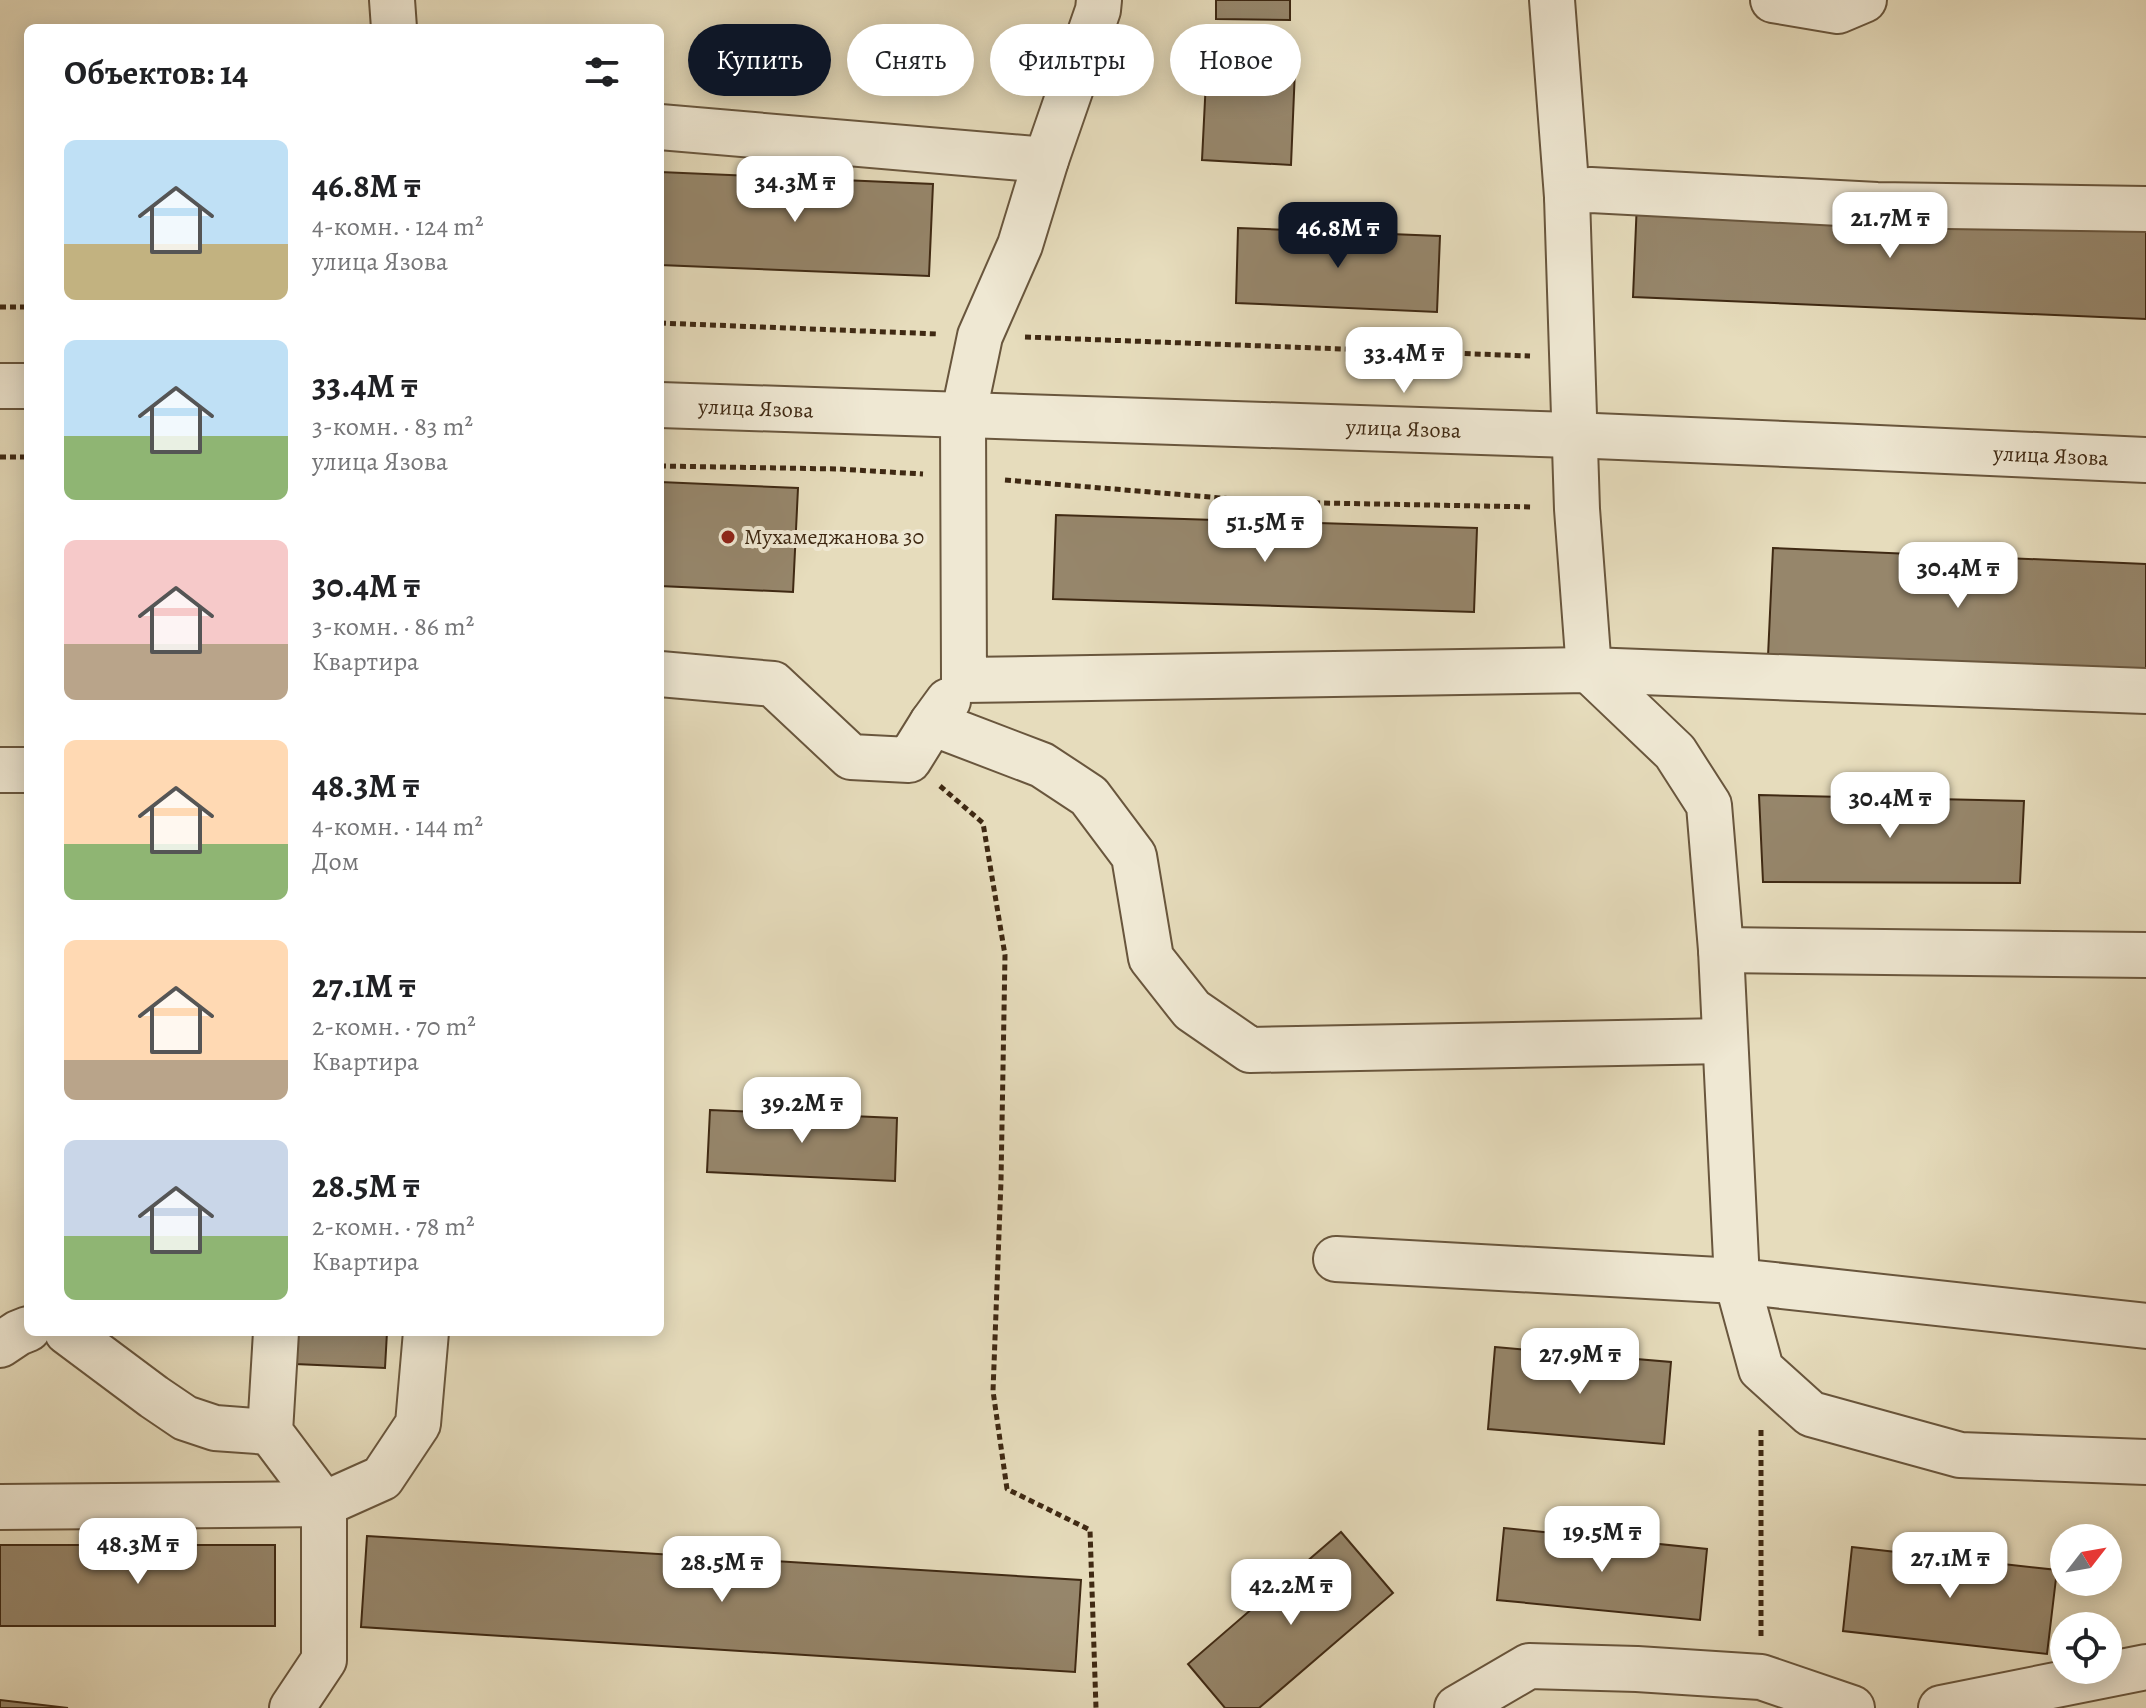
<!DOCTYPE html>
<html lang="ru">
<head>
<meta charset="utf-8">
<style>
  :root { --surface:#fff; --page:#f6f6f6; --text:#202124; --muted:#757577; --accent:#111827 }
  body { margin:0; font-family:Alegreya,serif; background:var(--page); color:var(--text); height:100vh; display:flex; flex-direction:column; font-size:30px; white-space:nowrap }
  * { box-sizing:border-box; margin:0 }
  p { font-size:26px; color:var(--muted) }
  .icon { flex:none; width:44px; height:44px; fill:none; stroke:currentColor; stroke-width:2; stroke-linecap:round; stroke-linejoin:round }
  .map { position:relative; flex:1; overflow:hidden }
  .details { position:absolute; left:24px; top:24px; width:640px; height:1312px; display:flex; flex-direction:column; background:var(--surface); border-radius:12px; box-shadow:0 4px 20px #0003 }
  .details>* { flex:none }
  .hud { position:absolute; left:688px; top:24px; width:760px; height:72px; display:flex; gap:16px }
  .needle { width:52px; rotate:59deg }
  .controls { position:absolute; left:2050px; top:1524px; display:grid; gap:16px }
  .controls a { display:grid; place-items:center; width:72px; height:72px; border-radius:50%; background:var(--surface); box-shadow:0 4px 20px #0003; font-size:40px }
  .price { position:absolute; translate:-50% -68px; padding:0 18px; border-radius:16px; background:#fff; color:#222; font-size:26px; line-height:52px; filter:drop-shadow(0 2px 4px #0008) }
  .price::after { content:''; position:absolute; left:50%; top:48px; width:24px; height:18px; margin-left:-12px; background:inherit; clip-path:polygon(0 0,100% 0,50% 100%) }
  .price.selected { background:var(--accent); color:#fff }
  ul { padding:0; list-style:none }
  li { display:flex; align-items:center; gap:24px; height:200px; padding:0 40px }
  li span { display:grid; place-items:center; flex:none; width:224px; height:160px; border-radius:12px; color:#555 }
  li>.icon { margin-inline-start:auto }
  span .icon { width:96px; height:96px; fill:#fffc; stroke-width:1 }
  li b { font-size:34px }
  h2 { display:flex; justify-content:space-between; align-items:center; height:96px; padding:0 40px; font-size:34px }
  .chip { padding:0 28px; border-radius:36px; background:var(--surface); box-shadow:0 4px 20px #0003; font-size:28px; line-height:72px }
  .chip.selected { background:var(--accent); color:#fff }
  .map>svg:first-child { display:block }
  .building { fill:#96866b; stroke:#3f2913; stroke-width:2 }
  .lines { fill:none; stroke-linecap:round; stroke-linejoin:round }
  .minor-casing { stroke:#69563d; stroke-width:48 }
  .path { stroke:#3f2913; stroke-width:5; stroke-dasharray:6 4; stroke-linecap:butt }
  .minor { stroke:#efe8d3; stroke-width:44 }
  .poi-dot { fill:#8f2418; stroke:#efe8d3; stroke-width:3 }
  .labels { text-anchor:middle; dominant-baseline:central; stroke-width:8; stroke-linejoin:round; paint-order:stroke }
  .street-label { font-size:22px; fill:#3f2913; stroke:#efe8d3 }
  .poi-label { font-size:22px; fill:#3f2913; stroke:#efe8d3; text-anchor:start }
</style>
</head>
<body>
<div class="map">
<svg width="2146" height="1708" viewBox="0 0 2146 1708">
  <rect width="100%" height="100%" fill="#e6dcbc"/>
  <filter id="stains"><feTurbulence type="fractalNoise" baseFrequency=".0025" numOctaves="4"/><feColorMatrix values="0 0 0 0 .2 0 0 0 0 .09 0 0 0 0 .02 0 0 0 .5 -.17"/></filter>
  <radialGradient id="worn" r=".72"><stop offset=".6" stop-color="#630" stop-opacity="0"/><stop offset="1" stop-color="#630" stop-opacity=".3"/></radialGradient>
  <!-- building -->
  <path class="building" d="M1216 0H1290V20L1216 19Z
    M1208 40 1296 45 1291 165 1202 160Z
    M660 172 933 184 929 276 660 265Z
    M1637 201 2146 223V319L1633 297Z
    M1238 228 1440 236 1437 312 1236 303Z
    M660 482 798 488 793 592 660 586Z
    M1056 515 1477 528 1474 612 1053 599Z
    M1773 548 2146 564V672L1768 656Z
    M1759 795 2024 801 2020 883 1763 882Z
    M710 1110 897 1118 895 1181 707 1172Z
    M296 1332H387L385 1368 295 1364Z
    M1495 1347 1671 1362 1664 1444 1488 1429Z
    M1504 1528 1707 1549 1700 1620 1497 1600Z
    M1341 1532 1393 1593 1259 1708H1225L1188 1664Z
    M367 1536 1081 1580 1075 1672 361 1627Z
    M0 1545H275V1626H0Z
    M1852 1547 2057 1570 2047 1654 1843 1631Z
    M0 1700 68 1708H0Z"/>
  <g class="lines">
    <defs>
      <g id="minor">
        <path d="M392 0 394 28"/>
        <path d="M1099 0 1098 10 1046 160 1020 245 980 336 963 417 964 680 1589 670 2146 691"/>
        <path d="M1552 0 1567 197 1577 509 1589 670 1675 752 1709 805 1721 950 1737 1281 1761 1369 1811 1414 1960 1455 2146 1462"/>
        <path d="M1773 0 1838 11 1864 0"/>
        <path d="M660 127 1046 160"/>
        <path d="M1567 197 1578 191 1591 190 1877 205 2146 209"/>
        <path d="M0 386H28"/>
        <path id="s1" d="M660 405C964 417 1267 423 1571 435 1763 442 1954 452 2146 460"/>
        <path d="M660 674 773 684 851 757 909 760 932 723 948 701"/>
        <path d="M932 723 1042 765 1089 796 1134 856 1151 958 1192 1010 1250 1050 1725 1041"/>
        <path d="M0 770H28"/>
        <path d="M1721 950 2146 955"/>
        <path d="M1336 1259 1737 1281 2146 1326"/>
        <path d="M67 1332 154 1397 185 1418 215 1428 270 1432"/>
        <path d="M276 1332 270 1432 324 1504V1660L292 1708"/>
        <path d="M0 1345 18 1333 28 1329"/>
        <path d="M0 1507 324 1504 382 1478 418 1424 426 1332"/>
        <path d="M1457 1708 1529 1666 1637 1669 1761 1677 1852 1708"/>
        <path d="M1941 1708 2146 1667"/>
      </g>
    </defs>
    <!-- minor casing -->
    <use href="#minor" class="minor-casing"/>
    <!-- path -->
    <path class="path" d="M0 307H28
      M660 323 939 334
      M1025 337 1530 356
      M0 457H28
      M660 466 838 469 923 474
      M1005 480 1270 502 1534 507
      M940 786 983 823 1005 955 1001 1181 993 1391 1007 1489 1090 1530 1096 1708
      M1761 1636V1426"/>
    <!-- minor -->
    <use href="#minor" class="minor"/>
  </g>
  <!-- markers -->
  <circle class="poi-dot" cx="728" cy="537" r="8"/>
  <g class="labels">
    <!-- street labels -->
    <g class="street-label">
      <text stroke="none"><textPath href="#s1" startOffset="96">улица Язова</textPath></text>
      <text stroke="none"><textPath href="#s1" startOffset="744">улица Язова</textPath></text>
      <text stroke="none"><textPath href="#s1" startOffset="1392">улица Язова</textPath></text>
    </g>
    <!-- poi labels -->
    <g class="poi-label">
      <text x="744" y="537">Мухамеджанова 30</text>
    </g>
  </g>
  <rect width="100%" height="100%" filter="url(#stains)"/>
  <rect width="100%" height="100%" fill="url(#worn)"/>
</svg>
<div class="controls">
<a><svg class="needle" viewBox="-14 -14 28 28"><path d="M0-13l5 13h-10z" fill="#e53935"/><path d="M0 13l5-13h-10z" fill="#757577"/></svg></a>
<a><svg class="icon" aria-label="locate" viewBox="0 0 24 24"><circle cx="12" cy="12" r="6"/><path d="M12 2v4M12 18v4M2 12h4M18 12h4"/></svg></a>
</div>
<b class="price" style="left:795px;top:224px">34.3M ₸</b>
<b class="price" style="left:1890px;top:260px">21.7M ₸</b>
<b class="price selected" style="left:1338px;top:270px">46.8M ₸</b>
<b class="price" style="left:1404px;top:395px">33.4M ₸</b>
<b class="price" style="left:1265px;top:564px">51.5M ₸</b>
<b class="price" style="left:1958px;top:610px">30.4M ₸</b>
<b class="price" style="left:1890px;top:840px">30.4M ₸</b>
<b class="price" style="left:802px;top:1145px">39.2M ₸</b>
<b class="price" style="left:1580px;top:1396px">27.9M ₸</b>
<b class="price" style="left:1602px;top:1574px">19.5M ₸</b>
<b class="price" style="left:138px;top:1586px">48.3M ₸</b>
<b class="price" style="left:1950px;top:1600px">27.1M ₸</b>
<b class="price" style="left:722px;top:1604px">28.5M ₸</b>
<b class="price" style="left:1291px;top:1627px">42.2M ₸</b>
<div class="hud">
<a class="chip selected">Купить</a>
<a class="chip">Снять</a>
<a class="chip">Фильтры</a>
<a class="chip">Новое</a>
</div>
<section class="details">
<h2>Объектов: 14<svg class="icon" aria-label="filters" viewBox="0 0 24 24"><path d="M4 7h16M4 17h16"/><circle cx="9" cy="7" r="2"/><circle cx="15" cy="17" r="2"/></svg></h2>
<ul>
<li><span style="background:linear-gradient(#bfe0f5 65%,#c2b280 0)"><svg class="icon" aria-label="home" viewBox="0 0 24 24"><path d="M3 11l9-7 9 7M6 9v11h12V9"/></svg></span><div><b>46.8M ₸</b><p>4-комн. · 124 m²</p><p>улица Язова</p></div></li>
<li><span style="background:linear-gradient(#bfe0f5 60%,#8fb573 0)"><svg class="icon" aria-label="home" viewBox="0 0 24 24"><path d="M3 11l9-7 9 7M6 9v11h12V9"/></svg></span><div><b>33.4M ₸</b><p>3-комн. · 83 m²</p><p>улица Язова</p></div></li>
<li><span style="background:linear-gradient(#f6c9c9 65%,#b9a48a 0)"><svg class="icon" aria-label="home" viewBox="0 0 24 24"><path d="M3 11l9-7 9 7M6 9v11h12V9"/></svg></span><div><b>30.4M ₸</b><p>3-комн. · 86 m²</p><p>Квартира</p></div></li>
<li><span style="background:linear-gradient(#ffd9b3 65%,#8fb573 0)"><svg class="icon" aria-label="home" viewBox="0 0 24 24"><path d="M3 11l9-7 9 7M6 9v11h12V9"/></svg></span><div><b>48.3M ₸</b><p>4-комн. · 144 m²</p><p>Дом</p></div></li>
<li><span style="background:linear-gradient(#ffd9b3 75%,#b9a48a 0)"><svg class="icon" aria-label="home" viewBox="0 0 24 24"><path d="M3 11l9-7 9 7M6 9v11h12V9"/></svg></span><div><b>27.1M ₸</b><p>2-комн. · 70 m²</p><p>Квартира</p></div></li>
<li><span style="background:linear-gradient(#c9d6e8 60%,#8fb573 0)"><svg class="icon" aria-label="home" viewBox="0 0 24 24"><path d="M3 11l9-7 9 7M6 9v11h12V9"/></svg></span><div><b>28.5M ₸</b><p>2-комн. · 78 m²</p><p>Квартира</p></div></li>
</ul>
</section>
</div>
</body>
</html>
